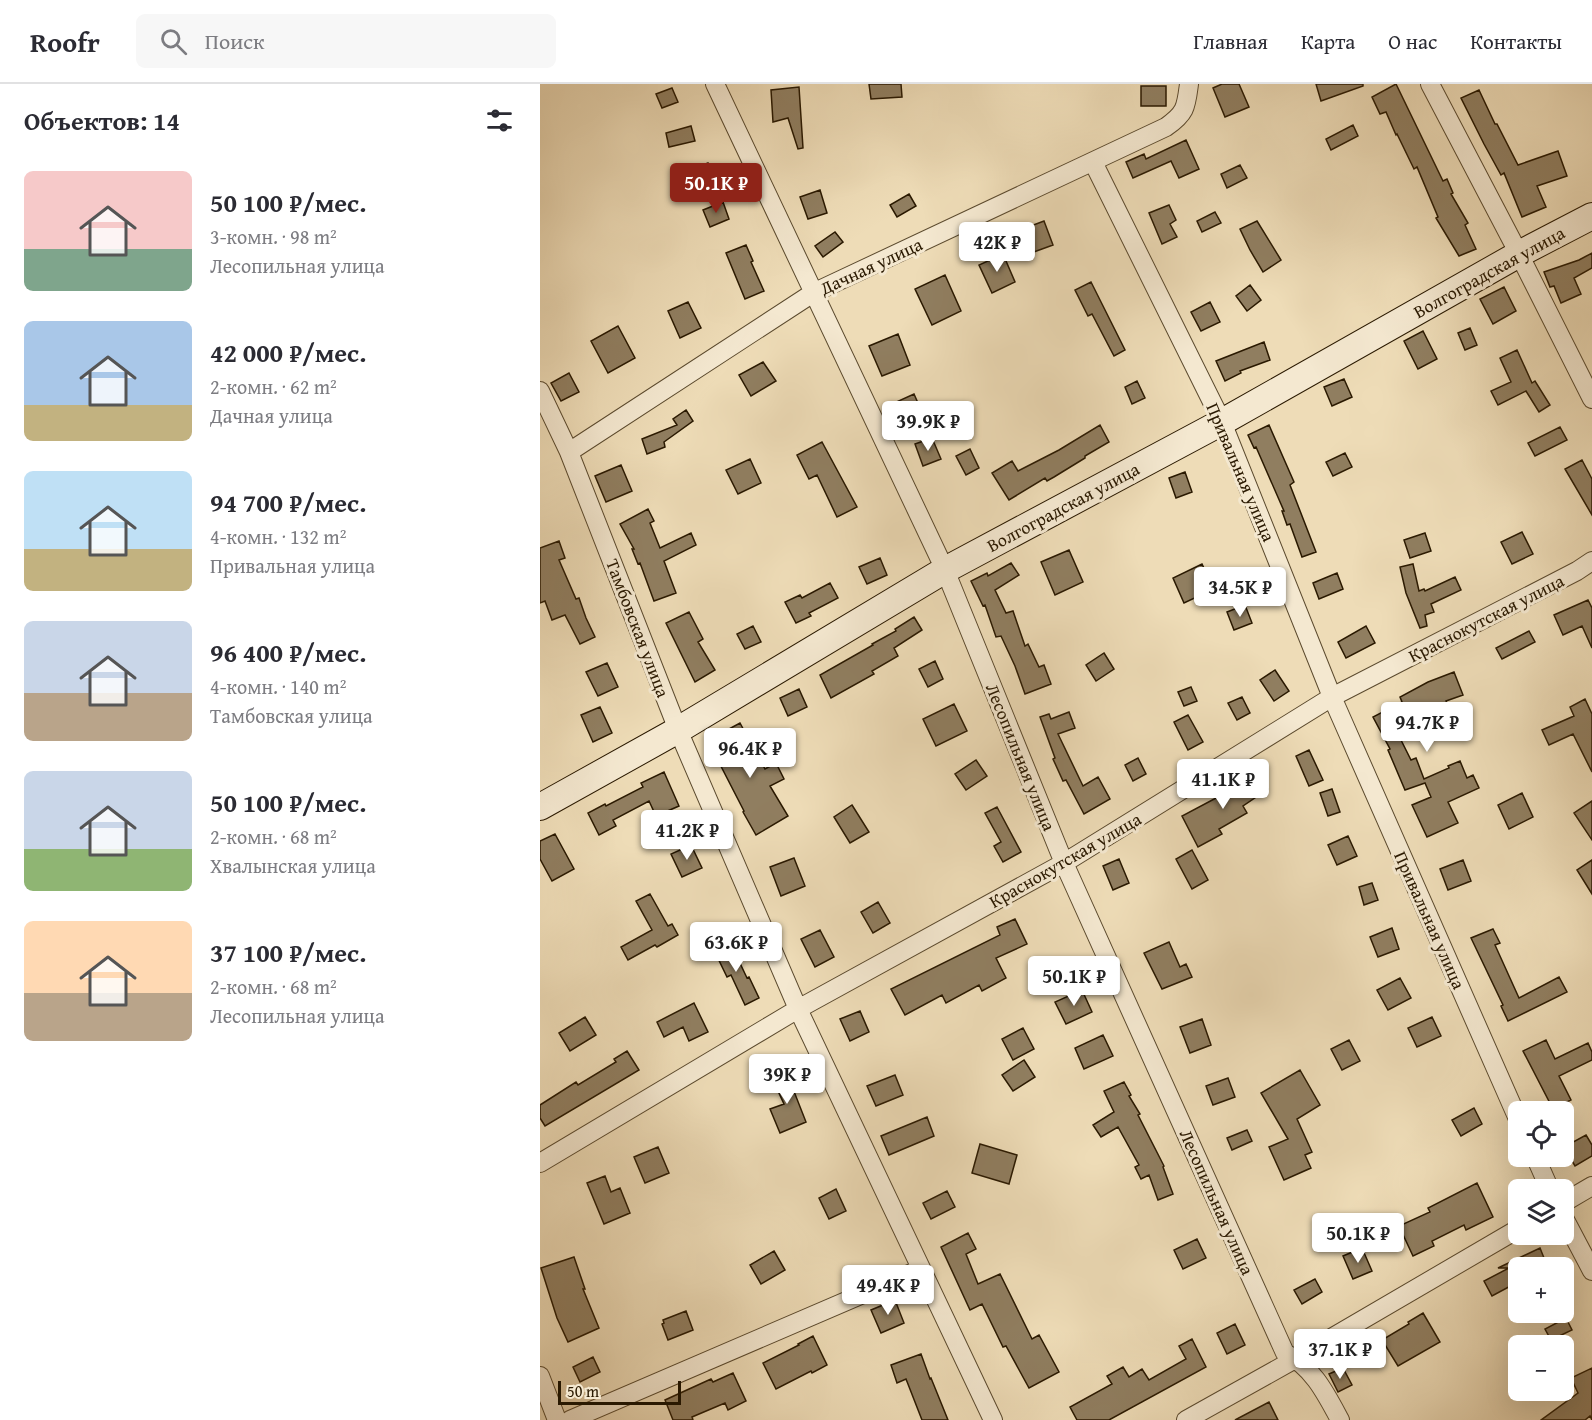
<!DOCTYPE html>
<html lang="ru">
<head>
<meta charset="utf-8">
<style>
  :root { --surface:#fff; --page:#f7f7f7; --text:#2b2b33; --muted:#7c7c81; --line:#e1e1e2; --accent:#8f2418 }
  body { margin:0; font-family:"Gentium Book Plus",serif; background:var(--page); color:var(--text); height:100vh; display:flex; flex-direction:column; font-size:22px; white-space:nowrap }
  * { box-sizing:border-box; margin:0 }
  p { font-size:20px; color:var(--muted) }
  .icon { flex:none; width:33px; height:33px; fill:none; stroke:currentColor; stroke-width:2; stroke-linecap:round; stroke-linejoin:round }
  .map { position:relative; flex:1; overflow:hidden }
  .sheet { display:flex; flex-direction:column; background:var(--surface); width:540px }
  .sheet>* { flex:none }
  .buttons { position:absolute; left:968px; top:1017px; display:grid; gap:12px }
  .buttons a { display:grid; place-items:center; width:66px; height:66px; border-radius:9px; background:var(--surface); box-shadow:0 6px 24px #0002; font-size:30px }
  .scale { position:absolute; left:18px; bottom:15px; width:123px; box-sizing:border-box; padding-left:6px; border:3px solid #2a1901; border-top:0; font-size:16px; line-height:21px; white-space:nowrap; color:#2a1901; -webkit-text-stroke:4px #f4e8d0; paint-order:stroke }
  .price { position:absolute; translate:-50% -51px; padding:0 14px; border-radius:6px; background:#fff; color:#222; font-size:20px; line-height:39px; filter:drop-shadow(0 2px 3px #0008) }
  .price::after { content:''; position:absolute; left:50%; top:36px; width:18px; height:14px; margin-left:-9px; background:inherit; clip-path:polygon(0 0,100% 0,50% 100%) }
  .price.selected { background:var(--accent); color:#fff }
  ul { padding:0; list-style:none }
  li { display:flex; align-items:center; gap:18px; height:150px; padding:0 24px }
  li span { display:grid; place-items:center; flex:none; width:168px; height:120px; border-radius:9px; color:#555 }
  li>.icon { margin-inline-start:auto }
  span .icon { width:72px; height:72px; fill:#fffc; stroke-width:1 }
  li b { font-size:26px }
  h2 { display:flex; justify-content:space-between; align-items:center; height:72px; padding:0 24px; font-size:26px }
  header { display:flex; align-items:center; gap:36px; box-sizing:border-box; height:84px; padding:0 30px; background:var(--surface); border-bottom:2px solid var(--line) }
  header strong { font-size:28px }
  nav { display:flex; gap:33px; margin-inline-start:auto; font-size:21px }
  .search { width:420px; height:54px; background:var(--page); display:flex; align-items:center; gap:15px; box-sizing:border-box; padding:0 21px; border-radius:9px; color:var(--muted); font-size:22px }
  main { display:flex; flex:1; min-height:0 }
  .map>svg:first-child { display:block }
  .building { fill:#907e60; stroke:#2a1901; stroke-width:1.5 }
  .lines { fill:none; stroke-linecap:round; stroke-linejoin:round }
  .street-casing { stroke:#5b4a2e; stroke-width:20 }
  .secondary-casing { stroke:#2a1901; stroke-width:28 }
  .street { stroke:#f4e8d0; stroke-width:18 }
  .secondary { stroke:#f4e8d0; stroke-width:26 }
  .labels { text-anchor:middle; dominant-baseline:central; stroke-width:6; stroke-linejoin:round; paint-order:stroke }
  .street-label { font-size:18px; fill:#2a1901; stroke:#f4e8d0 }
</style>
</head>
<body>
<header>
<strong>Roofr</strong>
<div class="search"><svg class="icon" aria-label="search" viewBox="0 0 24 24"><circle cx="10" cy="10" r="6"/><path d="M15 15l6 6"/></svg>Поиск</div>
<nav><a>Главная</a><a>Карта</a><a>О нас</a><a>Контакты</a></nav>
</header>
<main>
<section class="sheet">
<h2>Объектов: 14<svg class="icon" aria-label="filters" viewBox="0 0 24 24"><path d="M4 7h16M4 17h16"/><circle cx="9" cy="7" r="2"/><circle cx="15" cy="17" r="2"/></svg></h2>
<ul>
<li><span style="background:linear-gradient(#f6c9c9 65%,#7fa58c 0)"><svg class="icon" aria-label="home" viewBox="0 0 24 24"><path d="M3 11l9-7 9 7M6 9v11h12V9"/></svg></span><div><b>50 100 ₽/мес.</b><p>3-комн. · 98 m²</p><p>Лесопильная улица</p></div></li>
<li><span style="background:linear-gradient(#a9c7e8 70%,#c2b280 0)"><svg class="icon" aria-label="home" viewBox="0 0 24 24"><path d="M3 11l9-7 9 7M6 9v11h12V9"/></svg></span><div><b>42 000 ₽/мес.</b><p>2-комн. · 62 m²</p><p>Дачная улица</p></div></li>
<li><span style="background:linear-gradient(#bfe0f5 65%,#c2b280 0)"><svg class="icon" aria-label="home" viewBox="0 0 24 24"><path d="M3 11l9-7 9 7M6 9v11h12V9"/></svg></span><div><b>94 700 ₽/мес.</b><p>4-комн. · 132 m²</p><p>Привальная улица</p></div></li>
<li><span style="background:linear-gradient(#c9d6e8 60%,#b9a48a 0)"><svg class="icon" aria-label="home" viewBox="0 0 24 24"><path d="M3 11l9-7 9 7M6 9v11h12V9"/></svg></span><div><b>96 400 ₽/мес.</b><p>4-комн. · 140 m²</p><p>Тамбовская улица</p></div></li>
<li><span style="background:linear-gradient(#c9d6e8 65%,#8fb573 0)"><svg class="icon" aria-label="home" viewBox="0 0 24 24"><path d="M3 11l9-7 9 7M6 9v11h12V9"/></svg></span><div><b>50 100 ₽/мес.</b><p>2-комн. · 68 m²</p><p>Хвалынская улица</p></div></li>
<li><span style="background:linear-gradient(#ffd9b3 60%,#b9a48a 0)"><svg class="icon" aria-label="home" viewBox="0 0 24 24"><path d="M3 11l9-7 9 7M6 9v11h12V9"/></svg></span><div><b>37 100 ₽/мес.</b><p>2-комн. · 68 m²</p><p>Лесопильная улица</p></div></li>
</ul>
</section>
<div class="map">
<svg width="1052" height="1336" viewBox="0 0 1052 1336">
  <rect width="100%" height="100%" fill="#eedcb7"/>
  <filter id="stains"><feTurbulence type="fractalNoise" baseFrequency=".00333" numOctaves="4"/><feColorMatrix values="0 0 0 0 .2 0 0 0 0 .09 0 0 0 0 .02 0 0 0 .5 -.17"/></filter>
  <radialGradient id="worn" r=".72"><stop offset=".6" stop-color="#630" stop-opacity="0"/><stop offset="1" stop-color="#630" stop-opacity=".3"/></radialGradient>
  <!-- building -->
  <path class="building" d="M329 0H361L362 13 331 15Z
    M682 0H699L709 23 685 33 673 4Z
    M776 0H823V2L781 17Z
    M856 0 903 97 907 95 913 109 911 110 928 139 925 141 936 165 919 172 896 134 898 133 877 83 874 85 857 50 856 51 846 28 840 30 832 13Z
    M601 2H626V22H601Z
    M259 3 263 64 258 65 248 34 233 38 231 6Z
    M132 4 138 18 122 24 116 10Z
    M939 6 955 40H957L978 81 1018 67 1027 92 997 102 1006 123 982 133 964 89 961 91 944 60 921 14Z
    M813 41 818 52 791 66 786 55Z
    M151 42 155 57 129 63 126 49Z
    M646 56 659 85 639 94 631 77 593 94 586 78 604 70 606 75Z
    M168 79 174 94 156 101 150 86Z
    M700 81 707 94 687 104 681 90Z
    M280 106 287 129 268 135 260 113Z
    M369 110 376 122 357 133 350 121Z
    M183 118 189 135 170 143 163 126Z
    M629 121 636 136 630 140 637 153 622 160 609 129Z
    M675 128 681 139 662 148 657 137Z
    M504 137 513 161 491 169 483 145Z
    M717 137 741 176 723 188 710 166 700 145Z
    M295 148 303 158 283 173 275 162Z
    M206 161 213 177 211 178 224 207 205 215 186 169Z
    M1052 169V184L1034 194 1041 210 1021 219 1014 202 1010 203 1004 188 1039 176Z
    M463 170 475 198 452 209 439 181Z
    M405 191 421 227 392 241 375 205Z
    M551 198 585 266 574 272 552 230 548 232 535 206Z
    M710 201 721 216 707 227 696 212Z
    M964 203 976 227 953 240 940 215Z
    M148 218 161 244 140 254 128 227Z
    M670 218 680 238 661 247 651 228Z
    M78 242 95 274 68 289 51 257Z
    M930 244 937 261 925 266 918 249Z
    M883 247 897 275 878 285 864 257Z
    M358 250 370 281 342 292 329 262Z
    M724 258 730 276 700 287 701 289 685 297 676 277Z
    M977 266 992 299 995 297 1010 321 999 328 986 307 958 321 951 307 971 298 960 274Z
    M223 278 236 297 211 312 199 291Z
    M29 289 39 308 21 317 11 299Z
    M804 295 812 313 792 322 784 303Z
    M597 297 605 314 592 320 585 303Z
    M374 310 381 326 362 335 354 319Z
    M146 326 153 337 124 358 125 363 107 370 102 355 137 341 133 335Z
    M560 341 569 358 545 372V374L514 393 507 397 505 394 469 416 452 389 472 377 478 387 519 366Z
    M729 341 754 398 750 401 776 468 762 473 750 440 747 441 742 427H744L716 363 714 364 708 351Z
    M1020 343 1027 356 995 372 988 359Z
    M392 354 401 375 383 382 375 360Z
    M282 358 317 423 297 433 277 391 269 395 257 371Z
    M430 365 439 384 426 391 416 372Z
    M805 369 812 383 793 392 786 378Z
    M210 375 221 399 198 410 186 386Z
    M1042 376 1052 395V431L1025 385Z
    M81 381 92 407 66 418 55 392Z
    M645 388 652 408 636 414 629 394Z
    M108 425 114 437 110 439 120 464 151 449 156 461 124 477 136 509 114 517 100 479 98 480 92 465H94L80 440Z
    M982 448 993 470 972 480 961 458Z
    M885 449 891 467 870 474 864 456Z
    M19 457 25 474 19 476 36 515 39 514 46 534 55 553 40 560 25 531 12 536 5 517 0 519V464Z
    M529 466 543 498 515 511 501 478Z
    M340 474 347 491 327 500 319 483Z
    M471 479 479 491 455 506 466 529 473 527 485 562 488 560 499 583 504 581 511 600 485 610 475 582 461 552 456 553 445 521 443 522 431 497 447 489 448 492Z
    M662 480 674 505 644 519 633 494Z
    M873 480 879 507 884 505 885 507 915 493 921 506 891 520 894 528 885 531 887 542 880 544 866 509 860 483Z
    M797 489 803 505 779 515 773 499Z
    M290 499 298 514 269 529 271 532 256 539 245 518 260 511 262 514Z
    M1048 516 1052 524V564L1042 542 1023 551 1014 531Z
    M705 521 712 539 694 546 687 528Z
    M149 528 163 555 158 558 175 586 155 598 126 539Z
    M374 533 382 546 354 564 358 572 332 587 334 590 291 614 280 591 333 561 332 560 356 547 355 545Z
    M213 542 221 558 205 565 197 550Z
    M826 542 835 559 806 574 798 558Z
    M989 547 995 558 962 575 956 564Z
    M564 569 574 585 556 597 546 581Z
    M395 577 403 595 388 603 379 585Z
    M67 579 78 603 58 612 46 588Z
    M735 586 749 607 734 617 720 596Z
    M914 588 923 611 906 617 912 632 900 637 894 623 860 640 864 649 859 652 871 676 876 674 884 695 909 684 908 682 920 677 927 694 933 691 939 704 908 718 918 739 887 753 872 721 891 713 885 699 865 706 848 666 850 665 833 633 862 618 860 613 888 598Z
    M651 603 657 617 644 622 638 608Z
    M259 605 267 623 248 632 240 614Z
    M702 613 710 629 697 636 688 619Z
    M1045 615 1052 630V688L1033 650 1009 661 1002 646 1034 632 1030 623Z
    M414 620 427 647 396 662 383 635Z
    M60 623 72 649 53 658 41 631Z
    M529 628 535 644 518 650 543 702 558 693 570 715 544 730 526 696 523 697 513 675 515 674 500 633 509 630 511 635Z
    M648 631 663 658 648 666 634 638Z
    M200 639 225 685 236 679 244 695 230 702 248 732 216 751 203 728 204 727 169 659 191 647 189 645Z
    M769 666 783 696 769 702 756 672Z
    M598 674 606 690 593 697 585 681Z
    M436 676 447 692 426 706 415 690Z
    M124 688 139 722 116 732 109 717 73 736 76 742 59 751 48 729 65 720 66 722 103 703 101 699Z
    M717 689 728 705 703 722 707 729 679 745 682 750 658 763 642 732 693 705Z
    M792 705 800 728 788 732 780 709Z
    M982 709 993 733 969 745 958 721Z
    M1052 717V756L1034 729Z
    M312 721 329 748 310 759 294 733Z
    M457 723 481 768 463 778 454 762 461 758 445 729Z
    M15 750 34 785 12 797 0 775V757Z
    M808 752 817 772 797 781 788 761Z
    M151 761 162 784 142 793 131 770Z
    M652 766 668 796 652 805 636 775Z
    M254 774 265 802 241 812 230 783Z
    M579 775 589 799 573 806 563 782Z
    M923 776 931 797 908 806 900 785Z
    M1052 776V810L1037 786Z
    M832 799 838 816 824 821 819 803Z
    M110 810 128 842 132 840 138 851 117 863 115 861 88 876 81 863 112 846 96 817Z
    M338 818 350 839 333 849 321 828Z
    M475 835 487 860 456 874 466 894 442 907 439 901 406 919 402 911 365 931 351 905 460 851 457 843Z
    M852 844 859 865 838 873 830 853Z
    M953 845 960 859 955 861 979 914 1019 893 1027 908 968 937 961 922 963 921 931 854Z
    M280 846 294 873 275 883 261 855Z
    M190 858 207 894 209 893 219 914 205 921 191 891 187 893 174 866Z
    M629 858 640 883 646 880 652 893 622 905 604 869Z
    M860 894 871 914 848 926 837 906Z
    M542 906 552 928 526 940 515 918Z
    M154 919 168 948 149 957 143 943 124 953 117 938Z
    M320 927 329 948 310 957 300 935Z
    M45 933 56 951 30 967 19 949Z
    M892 933 901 952 877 963 868 944Z
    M662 935 671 961 650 969 640 943Z
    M483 944 494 965 473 976 462 955Z
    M563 951 573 972 544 985 535 964Z
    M809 956 820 977 802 986 791 965Z
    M1006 956 1015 975 1048 959 1052 968V976L1019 992 1031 1016 1013 1025 983 967Z
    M87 967 99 986 5 1042 0 1034V1021L36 998 38 1001 76 978 74 975Z
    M484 976 495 993 473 1007 462 991Z
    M760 986 780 1021 757 1035 772 1068 765 1071 771 1084 744 1096 729 1063 748 1055 721 1009Z
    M246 987 266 1038 240 1049 230 1025 244 1020 232 994Z
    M355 991 363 1011 336 1022 327 1002Z
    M688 994 695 1013 673 1021 666 1002Z
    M584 998 591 1011 589 1012 600 1030 598 1031 624 1082 623 1083 633 1110 618 1116 609 1091 601 1095 595 1083 599 1081 578 1043 561 1053 553 1041 574 1028 564 1007Z
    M934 1024 942 1040 921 1052 912 1036Z
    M387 1033 394 1052 349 1071 341 1052Z
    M707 1046 712 1057 692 1066 687 1054Z
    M1046 1051 1052 1061V1072L1035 1082 1024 1063Z
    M440 1060 477 1071 469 1100 432 1089Z
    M118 1063 129 1089 105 1099 94 1073Z
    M65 1092 71 1108 80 1104 90 1129 64 1140 47 1099Z
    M937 1099 953 1133 926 1146 924 1141 892 1157 894 1162 873 1172 859 1142 890 1128 888 1124Z
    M296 1105 306 1127 289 1135 279 1114Z
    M407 1107 415 1123 391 1135 383 1119Z
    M428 1149 436 1165 426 1170 438 1200 460 1190 492 1255 499 1251 519 1288 489 1304 466 1262 463 1263 442 1220 430 1226 401 1163Z
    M657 1155 666 1174 643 1185 634 1166Z
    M822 1164 832 1187 813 1195 803 1172Z
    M1000 1164 1008 1184H978V1198L952 1212 944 1197 969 1184H958Z
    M234 1167 245 1186 221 1200 210 1181Z
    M34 1173 45 1205H43L59 1244 28 1258 17 1234 1 1184Z
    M775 1195 782 1208 762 1220 754 1206Z
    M355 1216 364 1239 341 1249 331 1226Z
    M146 1227 153 1246 128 1256 122 1240 124 1239 123 1236Z
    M883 1229 900 1258 858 1282 842 1256 869 1240 868 1238Z
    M1026 1234 1032 1246 1011 1256 1005 1245Z
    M695 1240 705 1261 687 1270 677 1249Z
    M273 1252 287 1281 272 1289 271 1287 236 1305 223 1279 259 1261 258 1260Z
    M652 1255 666 1283 569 1336H537L530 1323 572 1300 567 1292 583 1283 589 1293 602 1285 609 1296 646 1275 639 1262Z
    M381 1270 390 1295 391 1294 408 1336H382L366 1295 357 1299 351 1281Z
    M53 1273 60 1288 40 1298 33 1283Z
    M803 1284 812 1301 798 1308 789 1290Z
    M1052 1284V1336L1050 1332 1045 1336H1001L1038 1309 1031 1294Z
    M193 1289 206 1317 188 1326 185 1319 152 1333 153 1336H133L125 1316 171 1295 173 1298Z
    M729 1318 738 1336H695Z"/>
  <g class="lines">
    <defs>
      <path id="street" d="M175 0 405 486 524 779 745 1269C773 1283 786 1310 800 1336
        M890 0 979 170 1052 315
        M553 78 682 338 792 613 978 1035
        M0 307 29 368 138 646 258 925 453 1336
        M29 368 273 209 626 43C646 29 646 23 649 0
        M995 1072 1010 1106
        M0 1079 258 925 524 779 792 613 1037 487 1052 477
        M1023 1119 1052 1102
        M1023 1132 1052 1187
        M0 1292 17 1336
        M30 1336 381 1185
        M646 1336 757 1274 978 1145"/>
      <path id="secondary" d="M0 723 138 646 405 486 682 338 979 170 1052 132"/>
    </defs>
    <!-- street casing -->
    <use href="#street" class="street-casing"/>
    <!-- secondary casing -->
    <use href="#secondary" class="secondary-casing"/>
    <!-- street -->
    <use href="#street" class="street"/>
    <!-- secondary -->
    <use href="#secondary" class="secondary"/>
  </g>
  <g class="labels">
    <!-- street labels -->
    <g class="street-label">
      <text transform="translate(331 182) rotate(-25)">Дачная улица</text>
      <text transform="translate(949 188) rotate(-29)">Волгоградская улица</text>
      <text transform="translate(701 388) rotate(67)">Привальная улица</text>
      <text transform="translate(523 423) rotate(-28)">Волгоградская улица</text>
      <text transform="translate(946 534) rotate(-27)">Краснокутская улица</text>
      <text transform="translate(98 544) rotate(69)">Тамбовская улица</text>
      <text transform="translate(481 673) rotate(68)">Лесопильная улица</text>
      <text transform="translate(525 776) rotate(-30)">Краснокутская улица</text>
      <text transform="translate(890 836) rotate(66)">Привальная улица</text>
      <text transform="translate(677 1118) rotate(66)">Лесопильная улица</text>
    </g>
  </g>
  <rect width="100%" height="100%" filter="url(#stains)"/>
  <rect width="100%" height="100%" fill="url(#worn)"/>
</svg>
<div class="buttons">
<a><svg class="icon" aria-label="locate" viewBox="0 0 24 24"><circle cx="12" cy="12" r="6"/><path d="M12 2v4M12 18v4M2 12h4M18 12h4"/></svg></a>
<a><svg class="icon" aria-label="layers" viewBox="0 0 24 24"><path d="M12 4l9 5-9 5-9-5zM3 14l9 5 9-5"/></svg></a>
<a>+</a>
<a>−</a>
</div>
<div class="scale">50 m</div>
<b class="price selected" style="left:176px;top:130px">50.1K ₽</b>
<b class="price" style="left:457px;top:189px">42K ₽</b>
<b class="price" style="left:388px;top:368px">39.9K ₽</b>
<b class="price" style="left:700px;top:534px">34.5K ₽</b>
<b class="price" style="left:887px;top:669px">94.7K ₽</b>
<b class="price" style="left:210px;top:695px">96.4K ₽</b>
<b class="price" style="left:683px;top:726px">41.1K ₽</b>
<b class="price" style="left:147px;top:777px">41.2K ₽</b>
<b class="price" style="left:196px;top:889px">63.6K ₽</b>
<b class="price" style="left:534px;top:923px">50.1K ₽</b>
<b class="price" style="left:247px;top:1021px">39K ₽</b>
<b class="price" style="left:818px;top:1180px">50.1K ₽</b>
<b class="price" style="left:348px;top:1232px">49.4K ₽</b>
<b class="price" style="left:800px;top:1296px">37.1K ₽</b>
</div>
</main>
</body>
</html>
